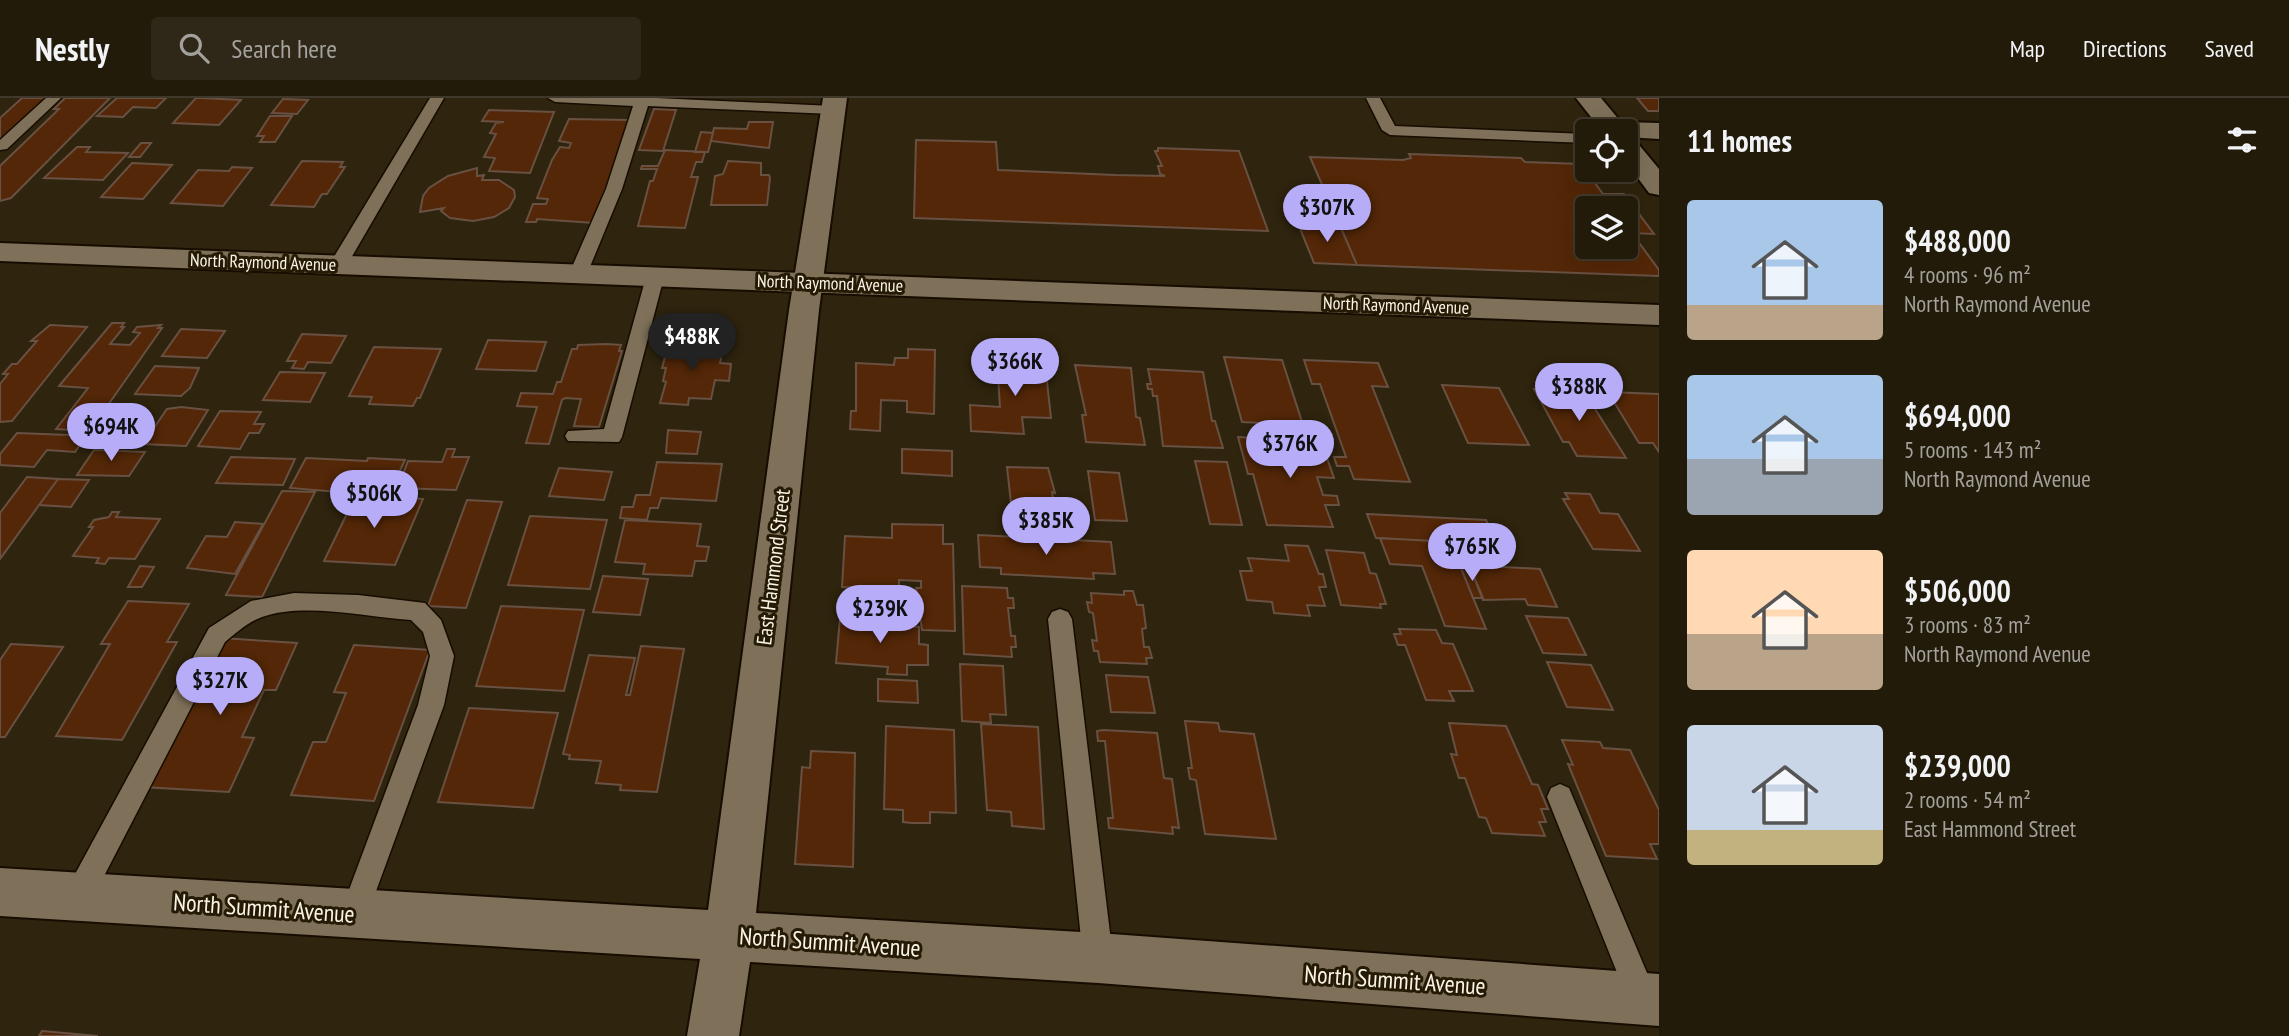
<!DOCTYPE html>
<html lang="en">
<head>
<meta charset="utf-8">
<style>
  :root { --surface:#231b0a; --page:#2f2818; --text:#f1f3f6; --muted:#a3a19c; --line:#40392b; --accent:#b6acf8 }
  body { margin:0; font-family:"PT Sans Narrow",sans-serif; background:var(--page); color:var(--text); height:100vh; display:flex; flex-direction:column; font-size:26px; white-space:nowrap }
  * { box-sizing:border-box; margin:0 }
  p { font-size:23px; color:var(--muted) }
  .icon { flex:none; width:38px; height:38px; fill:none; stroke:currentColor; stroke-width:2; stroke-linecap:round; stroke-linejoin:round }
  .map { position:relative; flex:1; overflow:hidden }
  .drawer { display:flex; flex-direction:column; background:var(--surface); width:630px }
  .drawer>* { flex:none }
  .controls { position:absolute; left:1575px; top:21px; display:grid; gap:14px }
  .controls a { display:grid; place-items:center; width:63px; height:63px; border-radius:7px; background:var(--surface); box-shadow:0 7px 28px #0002,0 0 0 2px var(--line); font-size:35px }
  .price { position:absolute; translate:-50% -60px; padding:0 16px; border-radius:24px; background:var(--accent); color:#111; font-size:23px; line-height:46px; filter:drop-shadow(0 2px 4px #0008) }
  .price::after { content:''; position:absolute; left:50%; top:42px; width:21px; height:16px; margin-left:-10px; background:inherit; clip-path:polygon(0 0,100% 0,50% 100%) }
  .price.on { background:#222; color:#fff }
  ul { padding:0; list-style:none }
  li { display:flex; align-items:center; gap:21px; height:175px; padding:0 28px }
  li span { display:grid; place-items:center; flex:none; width:196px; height:140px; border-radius:7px; color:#555 }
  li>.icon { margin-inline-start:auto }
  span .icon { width:84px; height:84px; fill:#fffc; stroke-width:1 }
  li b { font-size:30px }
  h2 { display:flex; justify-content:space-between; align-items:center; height:84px; padding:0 28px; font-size:30px }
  header { display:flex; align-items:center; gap:42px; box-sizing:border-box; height:98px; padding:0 35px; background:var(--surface); border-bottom:2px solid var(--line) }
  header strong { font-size:33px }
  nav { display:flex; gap:38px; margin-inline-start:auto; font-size:24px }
  .search { width:490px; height:63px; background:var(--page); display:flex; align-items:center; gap:18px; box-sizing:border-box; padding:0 24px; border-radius:7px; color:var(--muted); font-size:26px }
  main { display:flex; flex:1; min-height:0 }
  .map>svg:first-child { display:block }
  .building { fill:#532707; stroke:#685042; stroke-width:2; fill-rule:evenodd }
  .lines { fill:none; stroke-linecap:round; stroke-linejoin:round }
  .service-casing { stroke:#170c00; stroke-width:3 }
  .minor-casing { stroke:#170c00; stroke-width:4 }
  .tertiary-casing { stroke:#170c00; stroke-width:4 }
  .service { fill:#7f7159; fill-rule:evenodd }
  .minor { fill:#7f7159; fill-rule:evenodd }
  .tertiary { fill:#7f7159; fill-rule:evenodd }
  .labels { text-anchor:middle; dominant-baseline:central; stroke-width:6; stroke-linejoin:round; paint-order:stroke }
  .far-street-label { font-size:18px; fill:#fbf4e6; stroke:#251a04 }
  .street-label { font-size:21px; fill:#fbf4e6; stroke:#251a04 }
  .near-street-label { font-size:24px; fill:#fbf4e6; stroke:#251a04 }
</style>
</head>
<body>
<header>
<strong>Nestly</strong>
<div class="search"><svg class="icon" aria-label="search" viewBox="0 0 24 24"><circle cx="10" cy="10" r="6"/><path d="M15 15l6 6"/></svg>Search here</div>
<nav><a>Map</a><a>Directions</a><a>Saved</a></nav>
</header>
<main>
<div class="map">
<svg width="1659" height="938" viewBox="0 0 1659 938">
  <rect width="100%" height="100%" fill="#2f240d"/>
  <!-- building -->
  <path class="building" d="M22 0H46L0 43V20Z
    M65 0H110L11 100 0 103V68L59 11H54Z
    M117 0H166L156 10 133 9 123 19 97 18Z
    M196 0H201L241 2 219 27 173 25Z
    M1637 0H1659V13H1648Z
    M283 1 308 2 297 16 272 15Z
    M654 11 676 12 663 53 639 52Z
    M489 12 554 14 530 75 489 73 495 60 484 59 496 36 490 35 496 25 504 24 482 23Z
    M270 18H292L275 44H260L264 38H257Z
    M569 21 629 22 594 125 537 121 536 124H526L533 106H546L548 101 537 100 552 62 560 49 569 50 571 45 559 43Z
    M749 24H773L769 50 711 43 714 30 747 31Z
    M701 34 713 35 708 54H695Z
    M916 42 996 44 998 72 1115 77 1165 78 1160 76 1158 68H1162L1155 53H1158V50L1239 53 1268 133 914 120Z
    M141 45H151L140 59H129Z
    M77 49H90L86 54 128 55 103 82 44 80Z
    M665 52 705 54 702 64H696L691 79H698L685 130 638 128 650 83H653L657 71H641L642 68H658Z
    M1409 56 1521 60 1525 64 1581 66 1603 96H1624L1654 136 1632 135 1659 172V178L1357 167 1310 59 1403 62 1411 60ZM1587 110H1626V149H1587Z
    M302 63 343 64 340 69H345L327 96H322L314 109 271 107Z
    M728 63 761 65V77H769L770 80 767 107H711L715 78 723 76Z
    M132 65 172 67 143 101 101 99Z
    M232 69 252 70 223 108 171 105 198 72 229 73Z
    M477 70V78L484 77 482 82H499L514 92 515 99 509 110 494 119 473 123 450 120 441 113 444 110 420 114 423 98 429 90 448 78Z
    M1304 124 1339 125 1357 167 1314 165 1299 128H1306Z
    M112 225H124L121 229H124L110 246 130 247 140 235 133 234 137 229 161 227 158 230H162L75 354 47 352 34 369 0 367V356L17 335 69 337 72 332 56 331 88 290 59 288Z
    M50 227 87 229 12 323 0 324V286L8 276H3L12 266H17L37 243H31Z
    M181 231 225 233 207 260 162 258Z
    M302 236 346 238 331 265 308 264 304 271 292 270 296 263H287Z
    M488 242 546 244 536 273 476 271Z
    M606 246 621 247 619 253H622L599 329 574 328 581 301 565 300 562 302 549 346 526 345 537 309 517 308 521 295 553 296 557 284H561L572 251H577L578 247Z
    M668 248 723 250 720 265 731 266 729 283 715 282 711 301 689 300 688 307 660 305 666 284 663 283 666 270H662Z
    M374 249 441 251 420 300H417L413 308 369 306 372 299 349 298Z
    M908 251 935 252 934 316 907 314V303L881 302 880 333 850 331 851 313H856V265L894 267 895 260H908Z
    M1005 259 1045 266 1051 320 1022 319 1024 336 971 333 970 307 1000 309 997 262 1006 263Z
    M1224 259 1282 262 1303 327 1242 324Z
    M1304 262 1378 265 1388 289 1372 288 1410 384 1354 381 1349 368H1337L1334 359H1346L1320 286H1312Z
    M1075 267 1131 270 1136 319 1140 320 1145 347 1086 344 1082 317H1086Z
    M155 268 199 270 190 290 181 298 135 296Z
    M1148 271 1203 274 1212 323H1215L1223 350 1163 348 1157 298H1153L1152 291H1148L1147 286H1151Z
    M280 274 325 275 310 304 263 302Z
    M1442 287 1499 290 1529 347 1468 345Z
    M1534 291 1583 292 1626 360 1577 358 1569 344H1563Z
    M1608 294 1659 296V354L1653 345H1639Z
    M181 309 208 312 186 348 143 346 167 311Z
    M220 313 261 314 254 326H264L259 335H249L240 351 198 348Z
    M668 332 701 334 697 356 666 355Z
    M1238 339 1321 343 1334 380 1317 379 1323 397 1337 398 1339 407H1325L1333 429 1267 427 1253 376H1248Z
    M447 351H455L452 359H469L456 392 398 390 408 363 442 364Z
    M902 351 952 353V378L902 375Z
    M94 352 145 354 129 378 77 377Z
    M231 359 295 361 283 387 216 385Z
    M306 360 367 363 368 360 405 362 388 398 290 390Z
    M1195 363 1227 364 1242 427 1210 426Z
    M657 364 722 366 716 403 661 400 658 410H650L647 422 620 420 622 409H633L636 397H650Z
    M1007 369 1048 370 1055 395 1052 394 1054 406 1011 405Z
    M559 370 612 374 604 402 549 398Z
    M1088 373 1119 375 1127 423 1095 422Z
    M27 379 58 381 0 461V415Z
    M58 381 89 382 71 409 39 407Z
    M282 393 315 394 262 499 226 497Z
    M1565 395 1590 396 1600 415 1618 416 1640 453 1593 451 1563 401H1569Z
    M356 397 423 401 395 467 324 463Z
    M467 402 502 404 466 510 428 508Z
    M112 414H119L116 419 160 421 135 461 109 460 105 466 96 465 99 460 73 458 93 429H89L94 422 109 419Z
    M1367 416 1486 422 1497 446 1376 440Z
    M530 418 607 422 590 491 508 487Z
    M625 422 701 426 697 448 709 449 706 463H695L692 478 643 476 645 466 615 464Z
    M235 424 263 426 235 476 187 470 206 438 227 439Z
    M892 426 943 427V446H953L955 533 922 532 916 490H921V483L899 482V492L842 489 845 438 892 440Z
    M978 437 1111 444 1115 476 1093 475 1094 481 1001 476V470L980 469Z
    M1380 440 1450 444 1486 531 1445 528 1422 468 1390 466Z
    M1285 447 1308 448 1319 476H1323L1326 489H1319L1325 508 1307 507 1310 518 1274 515 1272 504 1247 502 1240 473H1252L1248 460 1289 463Z
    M1326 452 1364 455 1370 475 1376 476 1386 506H1380L1381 510 1341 507Z
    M1469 467 1540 471 1557 509 1528 507 1525 501 1483 502Z
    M140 468 154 469 142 489H128Z
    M1461 469H1470L1483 500H1473Z
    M603 478 648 481 640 517 593 514Z
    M962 488 1007 490 1008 500H1013L1014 510H1008L1011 538H1015L1016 549H1011L1012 559 964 556Z
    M1124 493H1133L1137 507H1143L1146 530 1142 531 1144 549H1149L1152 560H1146L1147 566 1100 564 1098 553H1094L1092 542 1097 543 1093 515 1089 514 1087 504 1092 505 1091 495 1124 497Z
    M128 503 189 506 167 544H177L122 642 56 638 110 546H101Z
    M501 508 584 512 564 593 476 588Z
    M1526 518 1568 520 1586 557 1543 555Z
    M840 520 895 524V527L919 529V546L928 547V567H907V577L887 576 888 569 836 565Z
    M1399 531 1436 532 1442 545 1453 546 1473 593H1449L1454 603 1426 602 1405 547H1398L1394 536H1401Z
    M221 540 297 545 276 592H264L242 639 254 640 229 694 143 689Z
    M11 546 63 549 5 639H0V562Z
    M354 547 430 552 374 703 291 697 313 644H326L346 595 334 594Z
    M641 548 684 551 657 694 620 692 621 687 596 685 601 663 569 661 570 657 563 656 589 557 635 560 626 597H630Z
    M1547 564 1591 567 1613 612 1567 609Z
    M960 566 1003 568 1006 617 990 616 991 625 962 623Z
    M1106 577 1148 579 1155 615 1111 614Z
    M878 581 917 583 918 605 878 603Z
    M469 610 558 615 533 710 438 704Z
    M1185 623 1218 625 1220 633 1254 636 1276 741 1205 736 1196 682 1190 681 1188 670H1192Z
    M1449 625 1506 628 1532 686 1538 687 1548 711H1541L1546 724H1539L1545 738 1492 735 1486 720 1479 719 1465 680H1459L1451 656 1457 657Z
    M981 626 1038 629 1044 731 1012 728 1011 714 987 712Z
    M886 628 954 632 956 715 930 714V725H912L903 724V712L884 711Z
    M1103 632 1157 635 1164 680 1172 681 1179 730 1172 729 1173 736 1109 730 1108 720H1113L1105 643H1098L1097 633Z
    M1562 642 1600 644 1603 650 1630 652 1659 712V746H1650L1657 761 1606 758 1568 666 1573 667Z
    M811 653 855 655 853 769 795 766 802 669 810 670Z
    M42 933 98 938H39Z"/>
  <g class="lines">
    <defs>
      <path id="service" d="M46 0H61L7 51 0 52V42Z
        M430 0H444L347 167 338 172 332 171 329 167Z
        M548 0H656L833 8 840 12 833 16 648 8 622 91 587 176 578 182 569 176 606 91 633 8 555 4Z
        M1366 0H1380L1395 28 1587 36V45L1390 37 1382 32Z
        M655 173 664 179 622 339 619 344 568 343 565 338 568 333 604 331 646 179Z
        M294 495 358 497 425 505 441 522 454 558 444 607 364 826 354 830 344 826 340 816 418 607 430 558 423 534 411 522C367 519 303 504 262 519 248 524 236 535 225 544L88 809 78 813 68 809 64 799 68 789 209 530 251 503Z
        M1060 511 1068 514 1072 521 1113 860 1108 870 1098 875 1088 870 1083 860 1048 521 1052 514Z
        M1560 686 1569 690 1658 901 1654 912 1643 916 1632 912 1547 699 1551 690Z"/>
      <path id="minor" d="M823 0H847L819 212 756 815 1098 835 1659 876V928L1098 885 750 864 739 938H687L700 861 0 818V770L708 812 789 212Z
        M1576 0H1601L1621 24 1659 25V41L1626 39V33H1602Z
        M1626 39 1635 42 1659 71V97L1649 95 1626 64Z"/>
      <path id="tertiary" d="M0 145 1659 207V227L0 163Z"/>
    </defs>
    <!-- service casing -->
    <use href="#service" class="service-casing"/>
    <!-- minor casing -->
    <use href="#minor" class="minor-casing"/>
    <!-- tertiary casing -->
    <use href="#tertiary" class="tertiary-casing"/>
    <!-- service -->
    <use href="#service" class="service"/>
    <!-- minor -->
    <use href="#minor" class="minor"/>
    <!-- tertiary -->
    <use href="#tertiary" class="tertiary"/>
  </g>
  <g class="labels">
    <!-- far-street labels -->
    <g class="far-street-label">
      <text transform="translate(263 164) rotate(2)">North Raymond Avenue</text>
      <text transform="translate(830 185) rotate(2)">North Raymond Avenue</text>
      <text transform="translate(1396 207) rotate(2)">North Raymond Avenue</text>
    </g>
    <!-- street labels -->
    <g class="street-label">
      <text transform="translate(773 469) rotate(-83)">East Hammond Street</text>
    </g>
    <!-- near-street labels -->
    <g class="near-street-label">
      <text transform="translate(264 810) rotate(4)">North Summit Avenue</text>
      <text transform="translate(830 844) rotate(4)">North Summit Avenue</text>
      <text transform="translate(1395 882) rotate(4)">North Summit Avenue</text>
    </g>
  </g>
</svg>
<div class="controls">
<a><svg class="icon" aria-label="locate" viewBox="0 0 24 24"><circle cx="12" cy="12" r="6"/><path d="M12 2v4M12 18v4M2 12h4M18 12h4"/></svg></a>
<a><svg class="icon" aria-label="layers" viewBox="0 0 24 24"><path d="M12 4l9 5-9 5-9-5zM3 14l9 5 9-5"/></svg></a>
</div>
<b class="price" style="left:1327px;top:146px">$307K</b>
<b class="price on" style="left:692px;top:275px">$488K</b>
<b class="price" style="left:1015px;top:300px">$366K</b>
<b class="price" style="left:1579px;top:325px">$388K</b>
<b class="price" style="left:111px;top:365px">$694K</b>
<b class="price" style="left:1290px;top:382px">$376K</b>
<b class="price" style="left:374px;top:432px">$506K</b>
<b class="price" style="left:1046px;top:459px">$385K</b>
<b class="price" style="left:1472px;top:485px">$765K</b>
<b class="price" style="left:880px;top:547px">$239K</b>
<b class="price" style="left:220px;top:619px">$327K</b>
</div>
<section class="drawer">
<h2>11 homes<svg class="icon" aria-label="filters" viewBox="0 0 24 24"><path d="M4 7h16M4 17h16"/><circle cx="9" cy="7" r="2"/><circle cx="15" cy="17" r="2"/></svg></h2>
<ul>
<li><span style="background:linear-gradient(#a9c7e8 75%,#b9a48a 0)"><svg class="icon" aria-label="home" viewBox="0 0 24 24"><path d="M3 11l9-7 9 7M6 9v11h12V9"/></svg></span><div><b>$488,000</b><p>4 rooms · 96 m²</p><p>North Raymond Avenue</p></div></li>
<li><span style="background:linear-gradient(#a9c7e8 60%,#9aa5b1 0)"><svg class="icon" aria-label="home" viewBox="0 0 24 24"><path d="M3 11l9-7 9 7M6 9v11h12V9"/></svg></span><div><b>$694,000</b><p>5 rooms · 143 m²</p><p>North Raymond Avenue</p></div></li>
<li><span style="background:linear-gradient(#ffd9b3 60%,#b9a48a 0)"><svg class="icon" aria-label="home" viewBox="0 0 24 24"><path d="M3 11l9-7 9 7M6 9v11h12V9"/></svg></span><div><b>$506,000</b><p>3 rooms · 83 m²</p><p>North Raymond Avenue</p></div></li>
<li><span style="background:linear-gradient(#c9d6e8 75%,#c2b280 0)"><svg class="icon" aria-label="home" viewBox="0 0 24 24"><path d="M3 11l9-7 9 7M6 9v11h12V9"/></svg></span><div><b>$239,000</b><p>2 rooms · 54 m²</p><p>East Hammond Street</p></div></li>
</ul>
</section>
</main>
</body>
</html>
